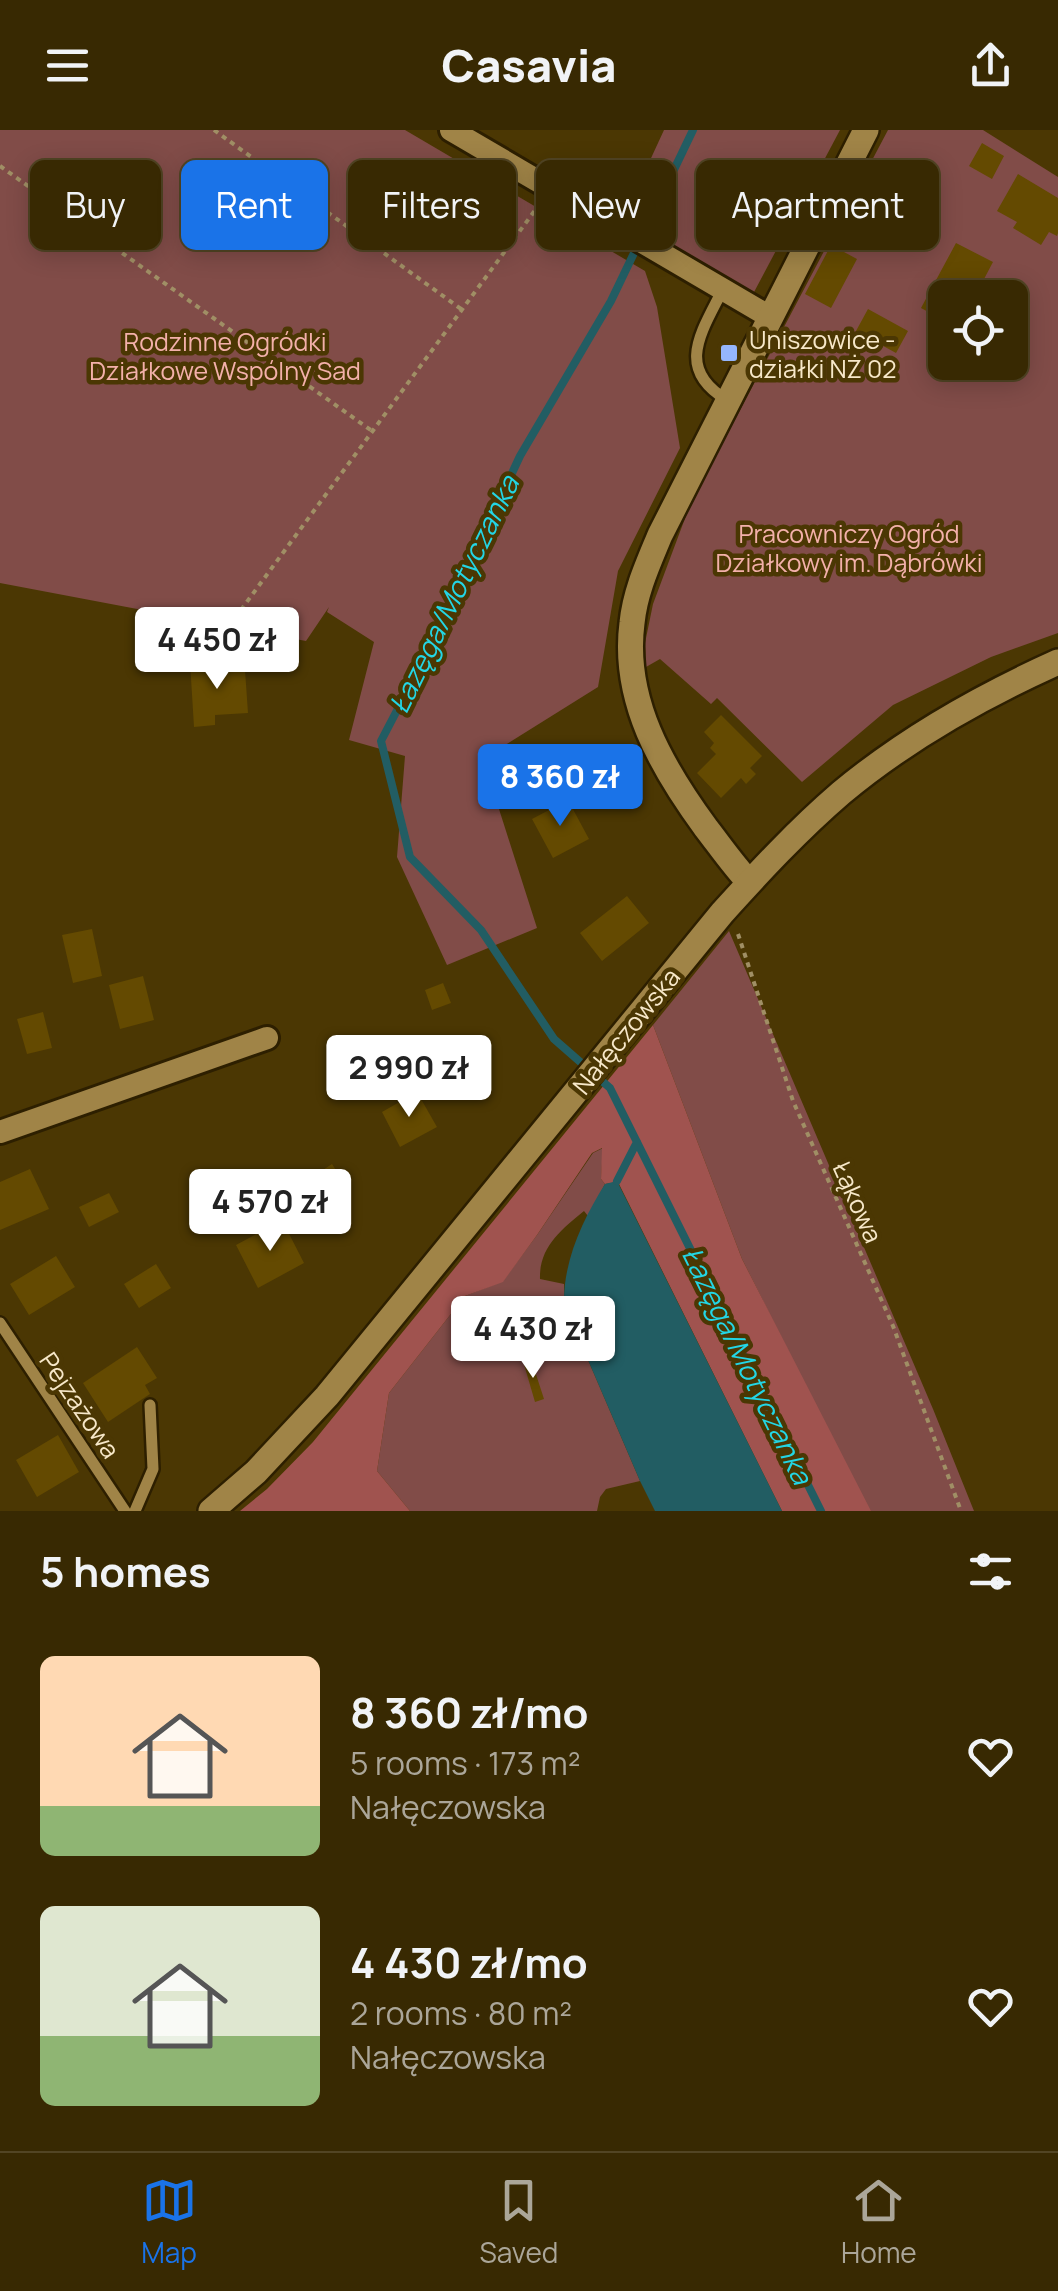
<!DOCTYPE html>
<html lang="en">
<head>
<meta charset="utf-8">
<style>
  :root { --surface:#382902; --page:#433511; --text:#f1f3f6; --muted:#aba699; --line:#524524; --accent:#1a73e8 }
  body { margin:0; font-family:Manrope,sans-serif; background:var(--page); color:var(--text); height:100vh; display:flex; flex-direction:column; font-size:38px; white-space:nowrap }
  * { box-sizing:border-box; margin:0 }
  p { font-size:32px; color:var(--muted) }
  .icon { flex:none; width:55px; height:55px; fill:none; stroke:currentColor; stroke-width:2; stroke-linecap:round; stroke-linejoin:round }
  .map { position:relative; height:1381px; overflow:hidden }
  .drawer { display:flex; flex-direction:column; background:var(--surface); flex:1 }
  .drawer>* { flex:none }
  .hud { position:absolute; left:30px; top:30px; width:1000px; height:90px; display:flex; gap:20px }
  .tools { position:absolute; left:928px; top:150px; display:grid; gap:20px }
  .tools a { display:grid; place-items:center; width:100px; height:100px; border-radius:15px; background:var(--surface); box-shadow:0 5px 25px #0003,0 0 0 2px var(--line); font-size:50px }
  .price { position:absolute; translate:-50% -85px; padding:0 22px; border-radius:10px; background:#fff; color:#222; font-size:32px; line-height:65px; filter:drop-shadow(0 2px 5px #0008) }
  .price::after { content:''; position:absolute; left:50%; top:60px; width:30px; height:22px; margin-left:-15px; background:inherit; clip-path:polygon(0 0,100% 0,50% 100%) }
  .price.on { background:var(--accent); color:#fff }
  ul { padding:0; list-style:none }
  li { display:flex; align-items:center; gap:30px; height:250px; padding:0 40px }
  li span { display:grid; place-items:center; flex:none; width:280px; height:200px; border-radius:15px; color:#555 }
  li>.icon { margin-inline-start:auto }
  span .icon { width:120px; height:120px; fill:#fffc; stroke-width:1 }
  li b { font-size:42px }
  h2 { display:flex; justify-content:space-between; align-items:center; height:120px; padding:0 40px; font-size:42px }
  .pill { padding:0 35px; border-radius:15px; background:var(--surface); box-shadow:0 5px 25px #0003,0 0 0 2px var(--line); font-size:35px; line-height:90px }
  .pill.on { background:var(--accent); color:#fff }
  header { display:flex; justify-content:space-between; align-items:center; height:130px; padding:0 40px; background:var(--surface); font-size:45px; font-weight:800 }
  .dock { display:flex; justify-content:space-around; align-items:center; height:140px; border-top:2px solid var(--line); background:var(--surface); font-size:28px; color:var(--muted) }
  .dock a { display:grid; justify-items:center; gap:5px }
  .dock .on { color:var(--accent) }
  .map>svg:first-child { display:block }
  .green { fill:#814c48; fill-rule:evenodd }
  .forest { fill:#a0534f }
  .water { fill:#225d63 }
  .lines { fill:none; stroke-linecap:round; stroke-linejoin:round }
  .stream { stroke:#225d63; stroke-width:8 }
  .building { fill:#644a01 }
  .service-casing { stroke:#2d1f00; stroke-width:16 }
  .minor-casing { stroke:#2d1f00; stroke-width:28 }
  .tertiary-casing { stroke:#2d1f00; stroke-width:30 }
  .secondary-casing { stroke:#2d1f00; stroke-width:30 }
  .path { stroke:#a08f65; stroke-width:4; stroke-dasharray:5 5; stroke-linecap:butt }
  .service { stroke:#a08447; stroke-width:11 }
  .minor { stroke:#a08447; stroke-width:22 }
  .tertiary { stroke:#a08447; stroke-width:25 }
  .secondary { stroke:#a08447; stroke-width:25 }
  .poi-dot { fill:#95b6fd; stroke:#4b3703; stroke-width:4 }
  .labels { text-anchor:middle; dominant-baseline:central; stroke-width:9; stroke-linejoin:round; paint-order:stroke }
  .poi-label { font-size:25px; fill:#f7e8c9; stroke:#4b3703; text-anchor:start }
  .park-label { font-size:25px; fill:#f3b0aa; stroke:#4b3703 }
  .street-label { font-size:25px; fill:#f7e8c9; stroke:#4b3703 }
  .water-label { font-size:28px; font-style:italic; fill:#23d6e5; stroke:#4b3703 }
</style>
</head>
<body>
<header><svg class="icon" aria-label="menu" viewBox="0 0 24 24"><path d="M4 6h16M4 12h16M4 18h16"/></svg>Casavia<svg class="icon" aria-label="share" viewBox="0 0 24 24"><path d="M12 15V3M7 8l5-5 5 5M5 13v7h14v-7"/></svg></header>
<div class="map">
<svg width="1058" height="1381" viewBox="0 0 1058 1381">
  <rect width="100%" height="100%" fill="#4b3703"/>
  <!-- green -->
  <path class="green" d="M0 0H405L645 141 657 177 680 318 618 441 598 557 483 629 537 798 447 835 397 727 405 626 349 610 374 512 327 482 329 477 306 511 0 453Z
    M664 0H840L753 164 622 91Z
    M888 0H983L1058 47V503L991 527 893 575 802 652 717 568 711 574 660 529 646 537 645 513 653 474 690 375ZM945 168H1010V232H945Z
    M729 801 933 1279 974 1381H869L742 1129 653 895Z
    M603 1018 601 1049 605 1054 588 1086 584 1081C561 1100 539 1117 540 1149L564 1154V1174L640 1351 606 1359 600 1367 597 1381H410L377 1341 389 1263 465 1166 503 1151 537 1105 593 1023Z"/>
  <!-- forest -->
  <path class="forest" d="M653 895 742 1129 871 1381H782L618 1052 605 1054 601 1049 602 1018 592 1023 537 1105 503 1152 465 1166 389 1263 377 1341 410 1381H240L267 1359 313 1312Z"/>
  <!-- water -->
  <path class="water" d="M617 1051 782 1381H655L640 1351 564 1174C563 1131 583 1089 605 1054Z"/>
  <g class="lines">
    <!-- stream -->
    <path class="stream" d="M693 0 611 171 520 326 439 500 381 611 410 727 481 800 554 909 610 958 821 1381
      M617 1051 637 1012"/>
  </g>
  <!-- building -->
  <path class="building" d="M982 13 1004 26 992 49 969 36Z
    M1018 44 1058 68V103L1057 106 1049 102 1041 115 1013 98 1017 92 997 81Z
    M956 113 993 132 974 168H945V191L921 178Z
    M831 115 857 129 831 178 805 164Z
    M868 179 908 201 896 223 856 201Z
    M222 529 223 541 245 540 248 583 215 585V595L194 597 190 532Z
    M721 585 762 626 750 638 756 644 746 654 741 648 721 668 697 643 716 624 710 618 714 613 704 602Z
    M568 670 589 709 553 728 532 689Z
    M627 766 649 793 602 831 580 803Z
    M92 799 102 846 73 853 62 805Z
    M143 846 154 890 120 899 109 855Z
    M443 853 451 873 432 880 425 860Z
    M43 882 52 918 27 924 17 889Z
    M417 962 437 997 400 1017 382 982Z
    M332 1034 348 1059 312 1081 297 1057Z
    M30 1039 49 1079 0 1100V1052Z
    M109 1063 119 1082 89 1097 79 1077Z
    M282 1090 304 1133 258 1158 236 1115Z
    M56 1126 75 1157 29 1185 10 1154Z
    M156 1134 171 1158 139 1178 124 1154Z
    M137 1217 157 1248 145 1255 150 1264 108 1292 83 1253Z
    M531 1229 544 1269 535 1272 523 1231Z
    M58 1305 79 1342 37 1367 16 1330Z"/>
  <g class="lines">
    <defs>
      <path id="service" d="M722 161C701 203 675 239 727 270
        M0 1193 125 1381
        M135 1381 153 1339 150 1275"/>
      <path id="minor" d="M451 0 770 187
        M0 1002 267 908"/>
      <path id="tertiary" d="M749 752C733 735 720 716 706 698 662 638 622 570 632 493 635 462 648 434 660 405L866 0"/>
      <path id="secondary" d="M211 1381 256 1342 327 1266 722 783C760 741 798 700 841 663 907 608 980 567 1058 532"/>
    </defs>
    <!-- service casing -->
    <use href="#service" class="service-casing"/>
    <!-- minor casing -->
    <use href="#minor" class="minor-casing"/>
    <!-- tertiary casing -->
    <use href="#tertiary" class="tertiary-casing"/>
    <!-- secondary casing -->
    <use href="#secondary" class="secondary-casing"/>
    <!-- path -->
    <path class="path" d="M214 0 461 179
      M0 36 372 301
      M235 488 536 79
      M738 804 793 971 893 1196 961 1381"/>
    <!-- service -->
    <use href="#service" class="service"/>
    <!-- minor -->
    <use href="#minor" class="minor"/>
    <!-- tertiary -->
    <use href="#tertiary" class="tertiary"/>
    <!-- secondary -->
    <use href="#secondary" class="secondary"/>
  </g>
  <!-- markers -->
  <rect class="poi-dot" x="719" y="213" width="20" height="20" rx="5"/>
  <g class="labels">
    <!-- poi labels -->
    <g class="poi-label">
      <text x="749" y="209">Uniszowice -<tspan x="749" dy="29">działki NŻ 02</tspan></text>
    </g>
    <!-- park labels -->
    <g class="park-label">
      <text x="225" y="211">Rodzinne Ogródki<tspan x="225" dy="29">Działkowe Wspólny Sad</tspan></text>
      <text x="849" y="403">Pracowniczy Ogród<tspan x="849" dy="29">Działkowy im. Dąbrówki</tspan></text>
    </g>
    <!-- street labels -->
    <g class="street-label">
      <text transform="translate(626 901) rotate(-51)">Nałęczowska</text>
      <text transform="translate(858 1072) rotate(66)">Łąkowa</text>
      <text transform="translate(80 1275) rotate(56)">Pejzażowa</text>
    </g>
    <!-- water labels -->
    <g class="water-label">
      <text transform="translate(453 464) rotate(-64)">Łazęga/Motyczanka</text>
      <text transform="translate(748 1235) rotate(64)">Łazęga/Motyczanka</text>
    </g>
  </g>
</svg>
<div class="tools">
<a><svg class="icon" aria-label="locate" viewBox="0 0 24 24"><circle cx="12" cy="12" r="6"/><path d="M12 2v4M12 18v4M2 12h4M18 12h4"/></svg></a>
</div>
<b class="price" style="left:217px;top:562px">4 450 zł</b>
<b class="price on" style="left:560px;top:699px">8 360 zł</b>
<b class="price" style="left:409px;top:990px">2 990 zł</b>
<b class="price" style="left:270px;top:1124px">4 570 zł</b>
<b class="price" style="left:533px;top:1251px">4 430 zł</b>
<div class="hud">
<a class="pill">Buy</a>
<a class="pill on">Rent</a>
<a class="pill">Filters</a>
<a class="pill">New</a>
<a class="pill">Apartment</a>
</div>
</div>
<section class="drawer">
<h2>5 homes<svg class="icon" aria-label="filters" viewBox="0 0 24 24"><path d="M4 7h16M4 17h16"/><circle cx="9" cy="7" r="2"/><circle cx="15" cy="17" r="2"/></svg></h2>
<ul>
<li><span style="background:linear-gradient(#ffd9b3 75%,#8fb573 0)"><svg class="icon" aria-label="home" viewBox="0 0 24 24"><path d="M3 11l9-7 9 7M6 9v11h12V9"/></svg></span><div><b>8 360 zł/mo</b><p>5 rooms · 173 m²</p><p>Nałęczowska</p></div><svg class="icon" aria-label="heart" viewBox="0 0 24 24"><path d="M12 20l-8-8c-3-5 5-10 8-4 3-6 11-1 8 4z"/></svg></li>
<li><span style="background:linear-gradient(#dfe7d0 65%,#8fb573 0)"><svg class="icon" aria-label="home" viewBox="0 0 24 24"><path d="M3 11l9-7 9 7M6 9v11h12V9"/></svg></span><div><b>4 430 zł/mo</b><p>2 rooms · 80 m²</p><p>Nałęczowska</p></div><svg class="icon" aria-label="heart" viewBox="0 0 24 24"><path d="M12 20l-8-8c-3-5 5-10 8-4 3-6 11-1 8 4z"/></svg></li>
</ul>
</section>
<nav class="dock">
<a class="on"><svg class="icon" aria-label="map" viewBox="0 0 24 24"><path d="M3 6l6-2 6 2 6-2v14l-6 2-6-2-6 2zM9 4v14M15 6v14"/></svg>Map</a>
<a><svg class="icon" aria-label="saved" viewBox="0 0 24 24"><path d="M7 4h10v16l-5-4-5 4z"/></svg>Saved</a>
<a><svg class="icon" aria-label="home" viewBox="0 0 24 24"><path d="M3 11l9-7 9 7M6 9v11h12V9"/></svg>Home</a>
</nav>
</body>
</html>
